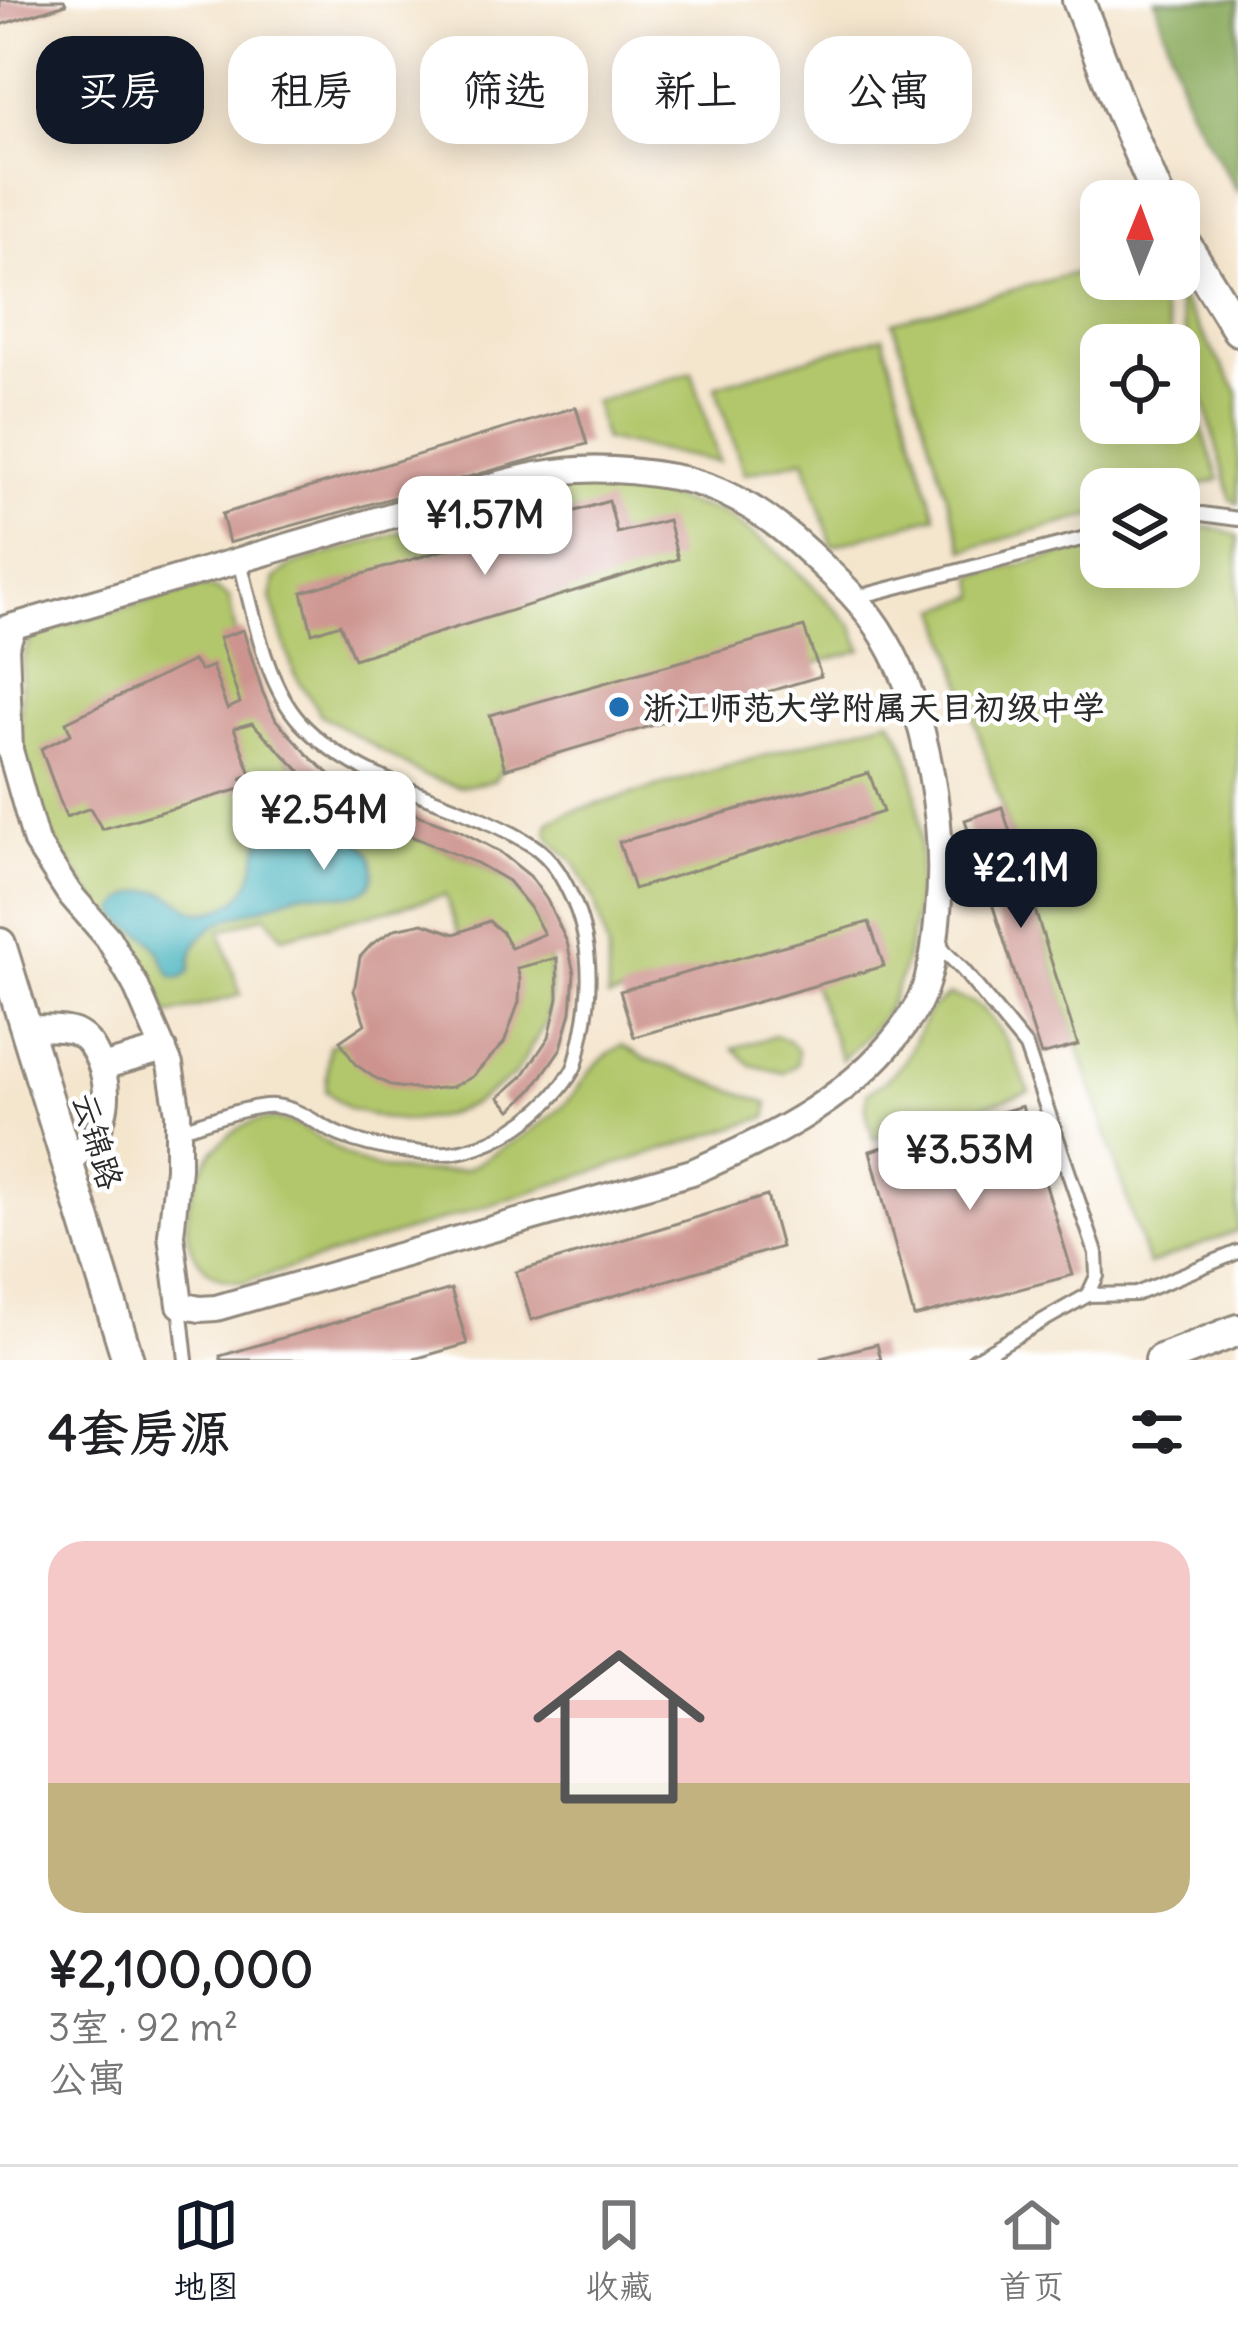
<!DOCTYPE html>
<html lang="zh">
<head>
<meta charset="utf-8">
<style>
  :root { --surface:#fff; --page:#f6f6f6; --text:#202124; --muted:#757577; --line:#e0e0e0; --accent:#111827 }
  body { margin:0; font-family:Delius,"LXGW WenKai TC",sans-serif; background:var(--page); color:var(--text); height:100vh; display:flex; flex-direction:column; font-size:45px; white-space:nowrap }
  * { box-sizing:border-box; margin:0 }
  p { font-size:39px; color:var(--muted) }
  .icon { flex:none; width:66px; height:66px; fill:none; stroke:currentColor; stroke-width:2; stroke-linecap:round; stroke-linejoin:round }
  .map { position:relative; height:1360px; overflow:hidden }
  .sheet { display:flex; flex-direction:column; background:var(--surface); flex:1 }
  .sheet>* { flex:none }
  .top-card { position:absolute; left:36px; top:36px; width:1167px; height:108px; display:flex; gap:24px }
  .needle { width:78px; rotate:1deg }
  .tools { position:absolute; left:1080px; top:180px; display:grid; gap:24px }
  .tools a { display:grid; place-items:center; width:120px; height:120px; border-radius:24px; background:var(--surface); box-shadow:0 6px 30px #0003; font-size:60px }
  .price { position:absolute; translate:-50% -102px; padding:0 27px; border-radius:24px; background:#fff; color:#222; font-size:39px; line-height:78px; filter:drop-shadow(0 3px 6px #0008) }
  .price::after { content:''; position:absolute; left:50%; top:72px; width:36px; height:27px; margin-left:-18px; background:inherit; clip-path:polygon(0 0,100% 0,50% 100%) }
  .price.active { background:var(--accent); color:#fff }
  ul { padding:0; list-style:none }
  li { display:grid; align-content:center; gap:24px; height:636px; padding:0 48px }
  li span { display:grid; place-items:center; height:372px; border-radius:36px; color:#555 }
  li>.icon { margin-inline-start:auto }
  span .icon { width:216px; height:216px; fill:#fffc; stroke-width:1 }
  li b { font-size:51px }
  h2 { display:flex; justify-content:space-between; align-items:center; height:144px; padding:0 48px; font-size:51px }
  .chip { padding:0 42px; border-radius:36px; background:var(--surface); box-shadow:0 6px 30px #0003; font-size:42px; line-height:108px }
  .chip.active { background:var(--accent); color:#fff }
  .dock { display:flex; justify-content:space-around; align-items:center; height:168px; border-top:3px solid var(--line); background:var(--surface); font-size:33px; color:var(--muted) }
  .dock a { display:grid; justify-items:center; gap:6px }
  .dock .active { color:var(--accent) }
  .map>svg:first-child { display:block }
  .green { fill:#b2c76c; stroke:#6e794c; stroke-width:3 }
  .forest { fill:#8dac60; stroke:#5c6c46; stroke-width:3 }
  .water { fill:#40b0bb; stroke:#366e73; stroke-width:3 }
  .building { fill:#cd948f }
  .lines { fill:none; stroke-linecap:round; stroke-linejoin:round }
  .service-casing { stroke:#90887c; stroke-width:18 }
  .minor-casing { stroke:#90887c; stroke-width:30 }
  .tertiary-casing { stroke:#90887c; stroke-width:36 }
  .service { stroke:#fff; stroke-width:12 }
  .minor { stroke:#fff; stroke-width:24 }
  .tertiary { stroke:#fff; stroke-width:30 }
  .poi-dot { fill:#1f6fb2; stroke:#fff; stroke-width:4.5 }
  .labels { text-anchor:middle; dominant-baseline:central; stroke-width:9; stroke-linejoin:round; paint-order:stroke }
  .poi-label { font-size:33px; font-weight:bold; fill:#2b2b2b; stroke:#fff; text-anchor:start }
  .street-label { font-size:33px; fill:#2b2b2b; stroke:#fff }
</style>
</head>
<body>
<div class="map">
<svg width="1238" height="1360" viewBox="0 0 1238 1360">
  <rect width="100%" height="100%" fill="#fff"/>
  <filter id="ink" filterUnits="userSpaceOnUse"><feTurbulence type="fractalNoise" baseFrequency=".00833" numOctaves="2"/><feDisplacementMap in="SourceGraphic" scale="24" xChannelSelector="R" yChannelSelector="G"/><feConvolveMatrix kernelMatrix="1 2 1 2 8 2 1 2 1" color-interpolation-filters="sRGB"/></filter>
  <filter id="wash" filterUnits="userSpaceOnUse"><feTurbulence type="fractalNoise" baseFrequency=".004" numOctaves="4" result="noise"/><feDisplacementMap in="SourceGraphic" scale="48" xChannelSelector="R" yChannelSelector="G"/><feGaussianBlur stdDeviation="2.7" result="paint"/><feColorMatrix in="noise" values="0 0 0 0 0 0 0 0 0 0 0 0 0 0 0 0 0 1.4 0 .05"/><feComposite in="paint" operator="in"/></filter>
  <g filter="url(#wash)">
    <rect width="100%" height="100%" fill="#f4e5cd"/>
    <!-- green -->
    <path class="green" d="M1101 266V279H1152L1174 345H1101V423H1179V360L1219 480 1179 491V489H1101V513L964 550 893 322Z
      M1173 286 1238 392V504L1231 500Z
      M883 336 936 516 832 546 805 459 744 474 715 386Z
      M692 372 719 462 604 440 594 402Z
      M561 487 632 488 722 513 779 553 852 625 862 650 516 749 494 781 459 787 424 776 321 715 294 673 271 598 275 579 292 565 529 493Z
      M1179 526C1199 527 1220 527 1238 536V1231L1148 1265 939 609 978 596 974 576 1101 545V567H1179Z
      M201 587 215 589 229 597 247 696 291 764 318 789 376 822 477 863 508 881 529 906 549 943 551 983 547 1020 514 1076 473 1104 444 1116 410 1121 381 1118 349 1109 326 1091 329 1046 461 994 467 961 445 895 282 937 266 915 220 931 241 995 168 1015C159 995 151 975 139 957 96 895 43 844 24 769 19 748 20 725 21 704 22 679 19 655 35 633Z
      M890 719C938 784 923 943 886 1011 875 1029 856 1045 842 1060L801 953 608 998V951L594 899 573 861 557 847 547 833 549 822 571 812Z
      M949 995C958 998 971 1000 978 1006 1001 1023 1020 1066 1029 1092L873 1139 866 1110 867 1093 884 1082 904 1062 930 1009Z
      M775 1036 788 1040 798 1050 797 1064 784 1073 751 1065 733 1048Z
      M622 1045 646 1059 768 1103 767 1117 243 1283C234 1281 224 1280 216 1276 155 1240 201 1126 265 1120 302 1116 331 1152 364 1164 391 1173 438 1174 465 1169 476 1166 487 1157 497 1151 522 1137 544 1124 565 1104 576 1093 583 1079 593 1068 601 1058 612 1052 622 1045Z"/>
    <!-- forest -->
    <path class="forest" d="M1155 0H1238V192L1189 110Z"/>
    <!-- water -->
    <path class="water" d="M298 810C318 813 323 821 338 832 346 838 356 837 363 844 376 856 380 884 361 892 344 900 323 891 304 892 293 894 280 901 269 905 232 918 190 924 190 971L182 978 173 977C163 967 163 954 153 943 140 927 126 932 116 911 124 895 147 886 165 893 190 903 190 921 224 907 267 890 246 833 280 815 285 812 292 812 298 810Z"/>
    <g id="blocks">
      <!-- building -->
      <path class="building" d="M0 0H64L66 4 0 25Z
        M576 407 587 444 229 543 222 514Z
        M609 501 617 533 668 520 678 559 354 659 340 624 312 633 302 592Z
        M804 627 821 676 505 769 490 715Z
        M243 630 263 693 276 720 312 759 339 782 385 803 459 830 500 852 530 876 547 900 567 942 574 973 571 1012 561 1048 532 1090 511 1110 499 1097 522 1077 549 1037 558 998 557 958 517 968 520 979 519 1002 504 1043 472 1077 452 1087 421 1090 392 1086 372 1076 355 1064 340 1041 365 1024 354 991 360 957 372 944 395 929 423 923 455 934 489 921 502 932 511 948 544 934 529 906 508 881 477 863 376 822 318 789 252 723 234 728 251 774 242 778 244 788 102 829 90 808 66 817 41 749 71 734 66 722 193 661 200 671 212 666 227 709 240 703 219 638Z
        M869 773 883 812 634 889 619 842Z
        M1002 807 1078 1045 1041 1055 965 820Z
        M869 922 884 966 634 1037 620 991Z
        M1022 1106 1073 1275 914 1317 870 1151Z
        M767 1196 781 1247 531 1320 516 1272Z
        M451 1289 467 1344 411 1360H221L220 1356Z
        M877 1344 881 1360H821V1358Z"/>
    </g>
  </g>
  <g filter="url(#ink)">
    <use href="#blocks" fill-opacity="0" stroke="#90887c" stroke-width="3"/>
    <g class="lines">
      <defs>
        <path id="service" d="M1179 517 1202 514 1238 519
          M854 598 1101 534
          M937 939 945 952 963 970 1026 1047 1096 1253 1097 1276 1088 1295 974 1360
          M178 1130C202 1123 252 1104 274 1106 299 1108 319 1126 340 1135 372 1148 432 1159 466 1150 507 1140 551 1107 573 1070 578 1061 579 1047 582 1036 592 990 592 945 574 902 564 880 553 858 532 845 458 798 362 788 300 722 265 684 253 611 240 561
          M1088 1295 1136 1294 1238 1252
          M180 1306 186 1360"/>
        <path id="minor" d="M0 630 14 626C115 597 217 567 319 537 363 524 406 511 450 498 488 487 526 475 565 471 600 467 639 471 673 477 725 486 770 516 807 551 835 577 866 605 885 639 927 709 947 831 938 912 935 946 931 987 911 1016 861 1093 774 1137 692 1172L216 1308 200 1309 180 1305 171 1235 178 1168V1113L170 1065 135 984 108 938 69 893 36 842 10 750 6 646 14 626
          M26 1028C40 1029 62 1027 75 1032 88 1038 94 1049 99 1061 115 1100 103 1139 67 1161
          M102 1067 164 1049"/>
        <path id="tertiary" d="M1078 0 1119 106 1160 201
          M1179 234 1238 330
          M0 944 128 1360
          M1161 1360 1238 1330"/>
      </defs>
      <!-- service casing -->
      <use href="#service" class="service-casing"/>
      <!-- minor casing -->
      <use href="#minor" class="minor-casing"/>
      <!-- tertiary casing -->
      <use href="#tertiary" class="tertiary-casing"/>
      <!-- service -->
      <use href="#service" class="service"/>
      <!-- minor -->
      <use href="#minor" class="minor"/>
      <!-- tertiary -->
      <use href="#tertiary" class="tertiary"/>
    </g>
  </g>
  <!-- markers -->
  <circle class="poi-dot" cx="619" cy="707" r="12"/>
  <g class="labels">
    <!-- poi labels -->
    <g class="poi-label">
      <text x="643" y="707">浙江师范大学附属天目初级中学</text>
    </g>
    <!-- street labels -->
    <g class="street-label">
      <text transform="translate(98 1141) rotate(73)">云锦路</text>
    </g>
  </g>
</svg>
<div class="tools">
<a><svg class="needle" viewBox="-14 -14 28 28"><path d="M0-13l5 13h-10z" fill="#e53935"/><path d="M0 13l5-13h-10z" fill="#757577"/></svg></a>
<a><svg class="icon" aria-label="locate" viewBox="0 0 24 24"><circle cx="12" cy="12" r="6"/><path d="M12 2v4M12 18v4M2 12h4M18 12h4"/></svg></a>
<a><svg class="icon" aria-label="layers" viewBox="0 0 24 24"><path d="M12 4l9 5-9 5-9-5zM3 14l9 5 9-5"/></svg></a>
</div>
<b class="price" style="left:485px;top:578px">¥1.57M</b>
<b class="price" style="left:324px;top:873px">¥2.54M</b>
<b class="price active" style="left:1021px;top:931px">¥2.1M</b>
<b class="price" style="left:970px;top:1213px">¥3.53M</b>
<div class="top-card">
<a class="chip active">买房</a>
<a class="chip">租房</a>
<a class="chip">筛选</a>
<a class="chip">新上</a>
<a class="chip">公寓</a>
</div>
</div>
<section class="sheet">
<h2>4套房源<svg class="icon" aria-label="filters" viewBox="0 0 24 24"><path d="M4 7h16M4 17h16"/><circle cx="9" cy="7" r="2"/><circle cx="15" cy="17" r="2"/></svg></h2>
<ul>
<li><span style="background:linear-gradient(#f6c9c9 65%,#c2b280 0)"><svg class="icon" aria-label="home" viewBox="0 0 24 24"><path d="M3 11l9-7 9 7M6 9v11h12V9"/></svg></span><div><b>¥2,100,000</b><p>3室 · 92 m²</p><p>公寓</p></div></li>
</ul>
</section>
<nav class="dock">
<a class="active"><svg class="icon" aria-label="map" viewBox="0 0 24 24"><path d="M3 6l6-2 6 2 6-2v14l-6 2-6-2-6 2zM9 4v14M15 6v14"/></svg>地图</a>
<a><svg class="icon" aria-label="saved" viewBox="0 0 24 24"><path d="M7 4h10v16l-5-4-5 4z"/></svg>收藏</a>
<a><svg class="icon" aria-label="home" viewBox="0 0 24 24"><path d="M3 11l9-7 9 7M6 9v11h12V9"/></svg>首页</a>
</nav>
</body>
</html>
